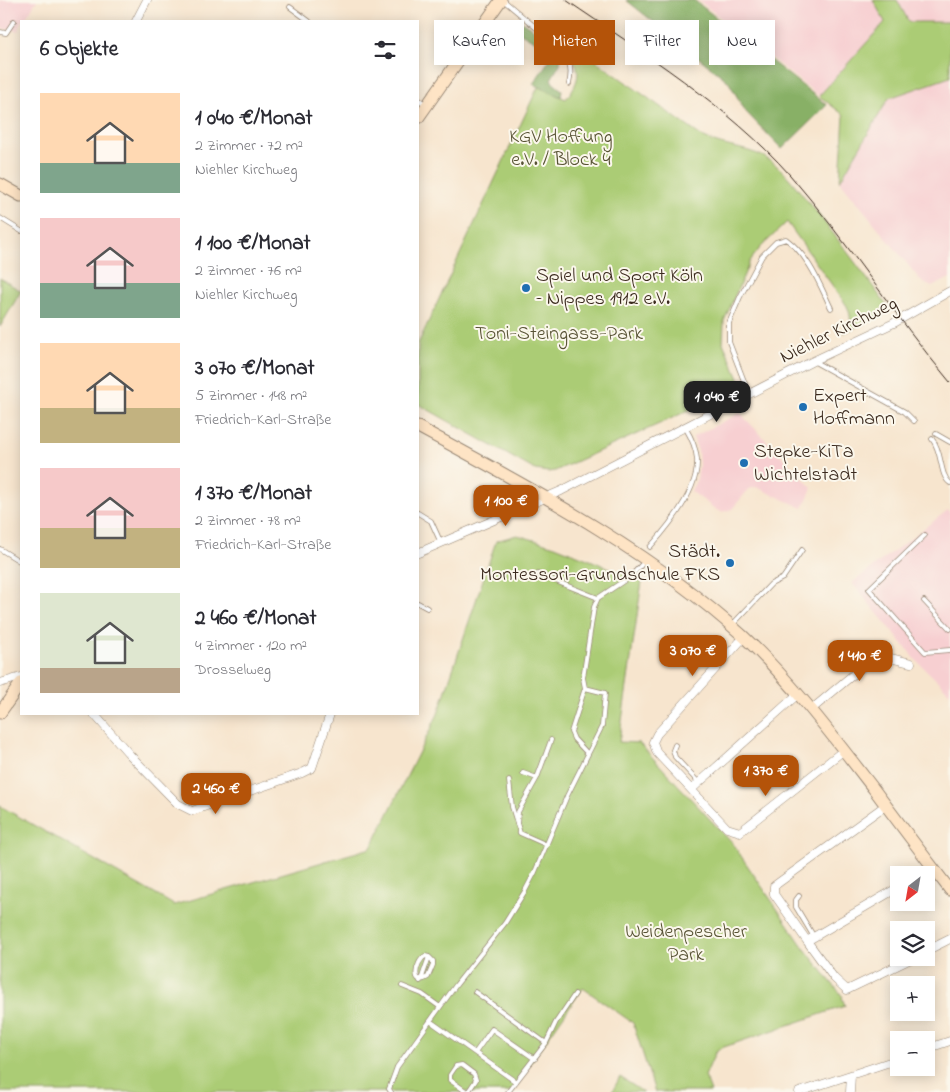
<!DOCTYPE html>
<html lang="de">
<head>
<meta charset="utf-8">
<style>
  :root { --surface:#fff; --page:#f2f2f3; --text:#2b2b33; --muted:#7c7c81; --accent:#b45309 }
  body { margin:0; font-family:"Indie Flower",sans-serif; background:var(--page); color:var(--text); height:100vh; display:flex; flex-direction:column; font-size:19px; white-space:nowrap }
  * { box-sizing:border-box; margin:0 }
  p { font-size:16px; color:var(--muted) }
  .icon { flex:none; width:28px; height:28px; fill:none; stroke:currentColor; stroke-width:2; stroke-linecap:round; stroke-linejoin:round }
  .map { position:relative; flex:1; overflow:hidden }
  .sheet { position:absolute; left:20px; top:20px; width:399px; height:695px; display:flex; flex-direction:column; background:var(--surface); border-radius:0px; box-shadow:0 2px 12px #0003 }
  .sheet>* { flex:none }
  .top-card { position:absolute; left:434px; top:20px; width:441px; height:45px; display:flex; gap:10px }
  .needle { width:32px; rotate:211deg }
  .controls { position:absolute; left:890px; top:866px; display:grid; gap:10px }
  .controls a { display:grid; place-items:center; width:45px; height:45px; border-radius:0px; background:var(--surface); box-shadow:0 2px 12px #0003; font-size:25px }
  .price { position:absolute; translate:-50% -42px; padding:0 11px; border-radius:10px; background:var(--accent); color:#fff; font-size:16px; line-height:32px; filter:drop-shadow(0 1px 2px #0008) }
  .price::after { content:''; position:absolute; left:50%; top:30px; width:15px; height:11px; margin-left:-8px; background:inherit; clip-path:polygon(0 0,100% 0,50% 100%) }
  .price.selected { background:#222; color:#fff }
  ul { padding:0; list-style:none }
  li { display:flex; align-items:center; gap:15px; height:125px; padding:0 20px }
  li span { display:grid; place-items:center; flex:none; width:140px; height:100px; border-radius:0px; color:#555 }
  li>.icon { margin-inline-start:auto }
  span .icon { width:60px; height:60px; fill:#fffc; stroke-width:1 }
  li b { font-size:21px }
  h2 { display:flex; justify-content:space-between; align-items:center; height:60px; padding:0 20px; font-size:21px }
  .tag { padding:0 18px; border-radius:0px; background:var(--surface); box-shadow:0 2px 12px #0003; font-size:18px; line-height:45px }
  .tag.selected { background:var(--accent); color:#fff }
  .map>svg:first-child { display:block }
  .built { fill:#f7cfd1 }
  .green { fill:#abcc74; stroke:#737b49 }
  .forest { fill:#88b066; stroke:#626d42 }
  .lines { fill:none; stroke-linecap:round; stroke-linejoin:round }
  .lane-casing { stroke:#998876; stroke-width:5.5 }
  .street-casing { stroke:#998876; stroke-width:9 }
  .secondary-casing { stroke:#998876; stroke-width:13 }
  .lane { stroke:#fff; stroke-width:4 }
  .street { stroke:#fff; stroke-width:8 }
  .secondary { stroke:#fee4c5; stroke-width:11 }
  .tram { stroke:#3b2a1e; stroke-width:1 }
  .poi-dot { fill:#1f6fb2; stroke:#fbf7ec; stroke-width:2 }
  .labels { text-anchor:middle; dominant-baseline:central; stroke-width:4; stroke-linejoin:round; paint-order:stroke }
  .park-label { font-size:20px; fill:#575234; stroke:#fbf7ec }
  .poi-label { font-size:20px; fill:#3b2a1e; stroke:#fbf7ec; text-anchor:start }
  .street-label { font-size:20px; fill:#3b2a1e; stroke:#fbf7ec }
</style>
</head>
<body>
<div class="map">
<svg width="950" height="1092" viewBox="0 0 950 1092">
  <rect width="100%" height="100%" fill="#fbf7ec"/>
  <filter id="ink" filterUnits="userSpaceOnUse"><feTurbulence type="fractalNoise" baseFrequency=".02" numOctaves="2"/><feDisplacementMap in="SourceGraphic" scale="10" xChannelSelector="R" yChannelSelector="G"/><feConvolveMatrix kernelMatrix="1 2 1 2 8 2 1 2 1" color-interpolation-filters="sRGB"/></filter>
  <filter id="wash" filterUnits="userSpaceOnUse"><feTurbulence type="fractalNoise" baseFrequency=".0096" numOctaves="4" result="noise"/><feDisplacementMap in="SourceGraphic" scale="20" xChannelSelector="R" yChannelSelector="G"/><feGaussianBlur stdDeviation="1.12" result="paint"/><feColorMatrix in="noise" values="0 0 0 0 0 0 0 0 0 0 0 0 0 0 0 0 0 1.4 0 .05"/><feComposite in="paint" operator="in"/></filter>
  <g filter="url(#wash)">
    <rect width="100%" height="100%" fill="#f7e5ce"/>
    <!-- built -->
    <path class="built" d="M0 0H37L24 21H21V25L18 31 0 28Z
      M698 0H873L885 22 819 96Z
      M897 0H950V22H909Z
      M950 77V278L932 287 922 282 840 181 889 98Z
      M740 413 812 488 803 508 756 487 749 489 732 509 721 512 715 509 691 491 697 479 699 465 698 451 693 437Z
      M948 510 950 513V693L917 661 852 583Z"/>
    <!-- green -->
    <path class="green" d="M873 0H897L909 22H950V77L889 98 840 181 844 115 819 96 885 22Z
      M564 38 704 138C726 149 753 147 772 162 787 173 799 191 811 205 838 239 864 274 890 310L844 333C853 324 851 316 847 306L787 222 760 248 750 261 724 321 723 343 742 385 668 420 555 471 549 472 535 470 418 404V344L538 87 566 99C584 76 581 64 560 44Z
      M0 278 21 291 0 327Z
      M517 535 555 546 642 581 619 742 639 743 732 843 804 948 843 997H842L845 1006 721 1048 715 1053 705 1076 711 1092H655L633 1023 583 988 510 1092H0V806L174 905 371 848 438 714 496 541Z
      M620 1077 643 1092H612Z"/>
    <!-- forest -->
    <path class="forest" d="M626 0H694L827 105 782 149 746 112 728 81Z
      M516 18 529 26 561 52 560 64 551 79 553 83 562 90 561 97 533 84 554 53 511 27Z"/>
  </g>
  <g filter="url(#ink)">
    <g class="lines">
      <defs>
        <path id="lane" d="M503 0 559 47C569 59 573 67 569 84
          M290 7 309 21
          M0 32 6 33 14 21
          M418 99 425 104
          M0 218 21 231
          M813 361 905 412 914 421
          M749 394 729 342V323L740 297 762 256 776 242 786 239C809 256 819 283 831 308
          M936 434 950 442
          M932 439C943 452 939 475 950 483
          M418 513 431 521 441 543
          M925 535 869 589 925 652 950 650
          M650 547C669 526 699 489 697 459 696 447 691 437 685 427
          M0 549 21 562
          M538 574 598 598
          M924 601 950 629
          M418 603 427 608
          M733 624 771 584 783 578 802 550
          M585 688 583 678 594 607 598 598 631 576 645 561
          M675 745 673 750 675 757 699 783
          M523 773 537 778
          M509 781 512 807 520 833 547 845
          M517 824 518 812 537 778 551 740
          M799 896 796 900V907L814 937
          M420 981 421 980 429 957 425 956C415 962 411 988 428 977L433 965V961L429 957
          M402 986 422 994 440 1007
          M475 992 546 1043
          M430 1021 516 1082
          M475 1053 492 1029 535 1059
          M391 1092 389 1089 397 1067 456 985 505 923 525 891 535 872 567 796 602 726 605 693 585 688 571 732 574 739 588 754
          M467 1092 450 1080V1075L456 1066 462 1065 474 1074 476 1080 468 1092
          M508 1092 546 1043 556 1022 575 994"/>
        <path id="street" d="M136 21 147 0
          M418 553 561 491 813 361 894 323 950 291
          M744 637 657 734 653 742 657 753 727 828 740 832 844 750
          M0 683 21 677
          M812 709 873 658 886 657 911 663
          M94 714 130 755 178 804 192 811 302 773 312 768 330 714
          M692 789 798 694
          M886 805 774 886V894L807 941 899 887
          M918 875 932 866
          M807 941 834 978 847 990 913 958
          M926 951 950 939
          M926 1049 950 1041
          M799 1092 899 1059
          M850 1092 851 1075"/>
        <path id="secondary" d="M418 118 501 0
          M0 184 21 196
          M418 427C530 488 648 549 743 636 792 682 832 735 873 788 898 822 924 856 950 890
          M0 713 21 683"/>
      </defs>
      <!-- lane casing -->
      <use href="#lane" class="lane-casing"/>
      <!-- street casing -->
      <use href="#street" class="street-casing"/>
      <!-- secondary casing -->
      <use href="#secondary" class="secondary-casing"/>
      <!-- lane -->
      <use href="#lane" class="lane"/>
      <!-- street -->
      <use href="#street" class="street"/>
      <!-- secondary -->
      <use href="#secondary" class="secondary"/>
      <!-- tram -->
      <path class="tram" d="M566 0C642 52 729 106 790 175 847 241 894 315 950 382"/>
    </g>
  </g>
  <!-- markers -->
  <g class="poi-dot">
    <circle cx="526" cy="288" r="5"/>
    <circle cx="803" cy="407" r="5"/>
    <circle cx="744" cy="463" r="5"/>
    <circle cx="730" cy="563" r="5"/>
  </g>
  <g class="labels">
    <!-- park labels -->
    <g class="park-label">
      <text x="561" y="137">KGV Hoffung<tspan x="561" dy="23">e.V. / Block 4</tspan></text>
      <text x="559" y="334">Toni-Steingass-Park</text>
      <text x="686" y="932">Weidenpescher<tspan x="686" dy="23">Park</tspan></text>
    </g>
    <!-- poi labels -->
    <g class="poi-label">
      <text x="536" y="276">Spiel und Sport Köln<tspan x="536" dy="23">– Nippes 1912 e.V.</tspan></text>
      <text x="813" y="396">Expert<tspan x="813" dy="23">Hoffmann</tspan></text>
      <text x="754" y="452">Stepke-KiTa<tspan x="754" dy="23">Wichtelstadt</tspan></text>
      <text x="720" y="552" text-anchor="end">Städt.<tspan x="720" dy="23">Montessori-Grundschule FKS</tspan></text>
    </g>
    <!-- street labels -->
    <g class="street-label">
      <text transform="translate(839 331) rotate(-26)">Niehler Kirchweg</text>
    </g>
  </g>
</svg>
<div class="controls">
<a><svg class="needle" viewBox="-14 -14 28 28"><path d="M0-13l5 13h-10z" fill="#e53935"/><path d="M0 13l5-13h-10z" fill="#7c7c81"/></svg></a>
<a><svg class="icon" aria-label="layers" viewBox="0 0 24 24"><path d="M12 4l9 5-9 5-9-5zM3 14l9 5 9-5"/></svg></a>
<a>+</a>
<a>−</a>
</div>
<b class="price selected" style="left:717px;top:423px">1 040 €</b>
<b class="price" style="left:506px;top:527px">1 100 €</b>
<b class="price" style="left:693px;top:677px">3 070 €</b>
<b class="price" style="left:860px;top:682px">1 410 €</b>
<b class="price" style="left:766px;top:797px">1 370 €</b>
<b class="price" style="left:216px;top:815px">2 460 €</b>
<div class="top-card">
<a class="tag">Kaufen</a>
<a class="tag selected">Mieten</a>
<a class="tag">Filter</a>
<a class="tag">Neu</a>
</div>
<section class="sheet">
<h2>6 Objekte<svg class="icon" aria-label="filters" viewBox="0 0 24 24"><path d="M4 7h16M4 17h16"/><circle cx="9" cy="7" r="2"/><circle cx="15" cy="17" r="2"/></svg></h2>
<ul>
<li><span style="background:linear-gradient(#ffd9b3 70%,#7fa58c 0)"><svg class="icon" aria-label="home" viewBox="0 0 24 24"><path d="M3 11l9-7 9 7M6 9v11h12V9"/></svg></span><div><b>1 040 €/Monat</b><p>2 Zimmer · 72 m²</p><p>Niehler Kirchweg</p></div></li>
<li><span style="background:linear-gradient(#f6c9c9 65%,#7fa58c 0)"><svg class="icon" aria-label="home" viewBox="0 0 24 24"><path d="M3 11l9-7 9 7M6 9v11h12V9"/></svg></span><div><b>1 100 €/Monat</b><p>2 Zimmer · 76 m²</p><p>Niehler Kirchweg</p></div></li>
<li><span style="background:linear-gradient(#ffd9b3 65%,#c2b280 0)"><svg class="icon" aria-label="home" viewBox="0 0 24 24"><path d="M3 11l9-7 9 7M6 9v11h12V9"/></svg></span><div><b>3 070 €/Monat</b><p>5 Zimmer · 148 m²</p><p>Friedrich-Karl-Straße</p></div></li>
<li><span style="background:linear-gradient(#f6c9c9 60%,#c2b280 0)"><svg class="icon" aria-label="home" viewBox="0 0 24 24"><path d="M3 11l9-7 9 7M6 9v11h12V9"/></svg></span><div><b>1 370 €/Monat</b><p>2 Zimmer · 78 m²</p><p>Friedrich-Karl-Straße</p></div></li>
<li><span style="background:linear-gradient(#dfe7d0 75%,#b9a48a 0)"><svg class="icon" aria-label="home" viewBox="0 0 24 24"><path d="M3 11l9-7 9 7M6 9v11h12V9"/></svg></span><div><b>2 460 €/Monat</b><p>4 Zimmer · 120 m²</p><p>Drosselweg</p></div></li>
</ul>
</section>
</div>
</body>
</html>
